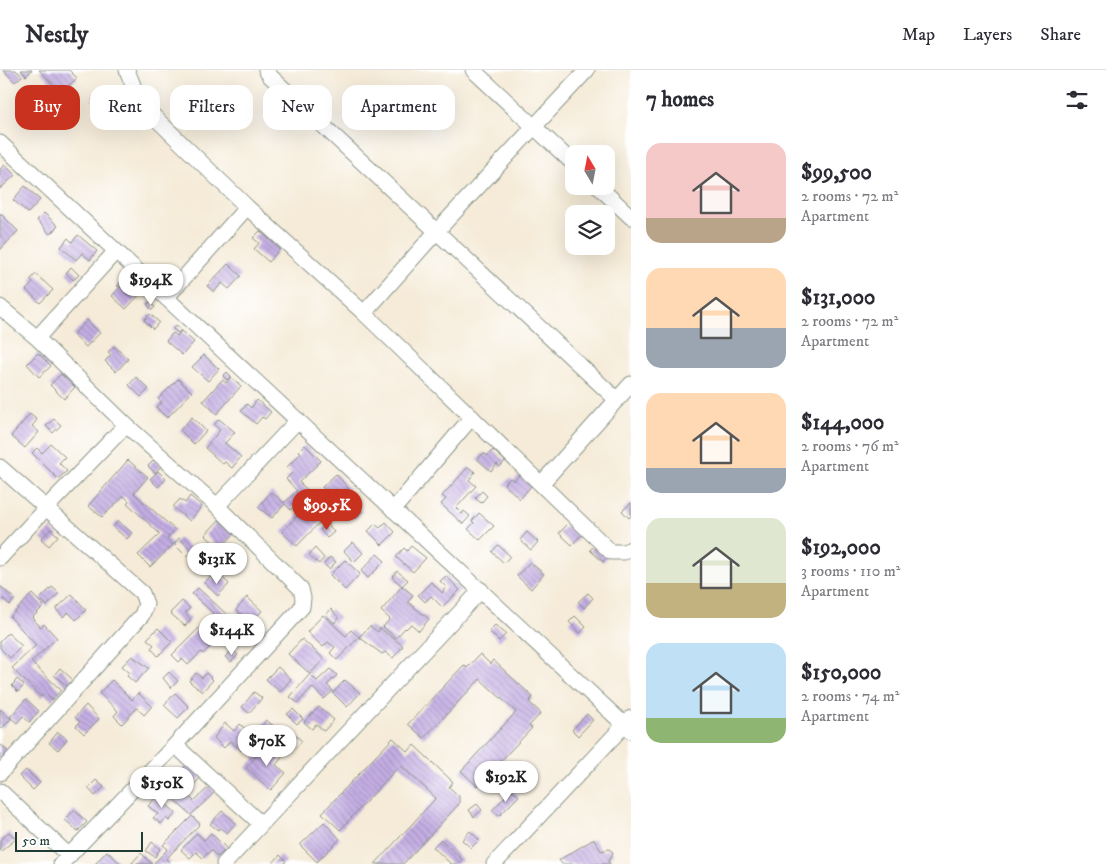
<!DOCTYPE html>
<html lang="en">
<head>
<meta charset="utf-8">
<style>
  :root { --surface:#fff; --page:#f7f7f7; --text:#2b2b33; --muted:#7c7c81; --line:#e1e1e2; --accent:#c8321e }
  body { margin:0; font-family:"IM FELL DW Pica",serif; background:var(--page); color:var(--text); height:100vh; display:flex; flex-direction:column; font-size:19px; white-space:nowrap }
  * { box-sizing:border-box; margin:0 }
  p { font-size:16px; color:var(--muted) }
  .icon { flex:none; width:28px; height:28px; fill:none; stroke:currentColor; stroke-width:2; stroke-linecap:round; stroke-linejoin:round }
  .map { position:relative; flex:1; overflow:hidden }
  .drawer { display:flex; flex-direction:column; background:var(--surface); width:475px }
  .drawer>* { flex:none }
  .banner { position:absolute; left:15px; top:15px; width:475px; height:45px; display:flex; gap:10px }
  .needle { width:32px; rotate:350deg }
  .fabs { position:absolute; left:565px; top:75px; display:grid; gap:10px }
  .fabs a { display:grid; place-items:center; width:50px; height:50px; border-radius:10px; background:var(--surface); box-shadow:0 5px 20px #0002; font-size:25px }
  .scale { position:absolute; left:15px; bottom:12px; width:128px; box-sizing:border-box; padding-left:5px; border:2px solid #1f3d34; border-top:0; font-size:14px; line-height:18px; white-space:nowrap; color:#1f3d34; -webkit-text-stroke:4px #fff; paint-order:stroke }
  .price { position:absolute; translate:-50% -42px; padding:0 11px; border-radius:18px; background:#fff; color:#222; font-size:16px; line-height:32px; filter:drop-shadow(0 1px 2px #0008) }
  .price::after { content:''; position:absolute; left:50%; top:30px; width:15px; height:11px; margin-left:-8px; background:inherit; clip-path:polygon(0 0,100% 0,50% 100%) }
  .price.current { background:var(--accent); color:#fff }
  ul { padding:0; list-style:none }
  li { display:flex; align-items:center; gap:15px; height:125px; padding:0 15px }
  li span { display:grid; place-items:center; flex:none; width:140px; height:100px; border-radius:15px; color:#555 }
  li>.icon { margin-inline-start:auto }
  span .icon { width:60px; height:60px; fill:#fffc; stroke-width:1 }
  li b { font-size:21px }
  h2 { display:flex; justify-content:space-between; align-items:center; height:60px; padding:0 15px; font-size:21px }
  .chip { padding:0 18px; border-radius:15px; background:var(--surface); box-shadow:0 5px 20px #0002; font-size:18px; line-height:45px }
  .chip.current { background:var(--accent); color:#fff }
  header { display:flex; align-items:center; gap:30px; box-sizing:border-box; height:70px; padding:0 25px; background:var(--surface); border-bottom:1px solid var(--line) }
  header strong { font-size:24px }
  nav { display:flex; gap:28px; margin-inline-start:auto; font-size:18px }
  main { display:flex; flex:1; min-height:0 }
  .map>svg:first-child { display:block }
  .building { fill:url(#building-back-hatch) }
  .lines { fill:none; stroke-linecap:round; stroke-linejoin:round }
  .minor-casing { stroke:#8a9486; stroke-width:17 }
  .minor { stroke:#fff; stroke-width:15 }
</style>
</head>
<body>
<header>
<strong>Nestly</strong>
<nav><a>Map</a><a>Layers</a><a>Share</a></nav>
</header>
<main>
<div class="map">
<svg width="631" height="794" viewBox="0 0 631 794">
  <defs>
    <pattern id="building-back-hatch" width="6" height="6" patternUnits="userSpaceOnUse" patternTransform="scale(1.25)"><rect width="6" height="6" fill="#c5aee4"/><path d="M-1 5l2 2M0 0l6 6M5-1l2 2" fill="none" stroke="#9f8fba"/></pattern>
  </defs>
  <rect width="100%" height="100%" fill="#fff"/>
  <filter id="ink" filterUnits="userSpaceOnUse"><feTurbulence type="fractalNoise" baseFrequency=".02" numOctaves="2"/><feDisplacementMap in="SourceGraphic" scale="10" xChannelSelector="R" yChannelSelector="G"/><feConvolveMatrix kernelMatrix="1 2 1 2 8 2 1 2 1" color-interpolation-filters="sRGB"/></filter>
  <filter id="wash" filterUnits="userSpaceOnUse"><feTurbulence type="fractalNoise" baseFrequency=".0096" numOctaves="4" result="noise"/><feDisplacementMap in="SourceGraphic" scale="20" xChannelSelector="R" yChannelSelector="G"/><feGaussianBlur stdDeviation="1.12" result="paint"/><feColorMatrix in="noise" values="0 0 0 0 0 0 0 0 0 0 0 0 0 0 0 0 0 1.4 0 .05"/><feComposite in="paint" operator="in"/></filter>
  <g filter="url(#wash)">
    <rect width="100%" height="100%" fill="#f5ebd8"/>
    <g id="blocks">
      <!-- building -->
      <path class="building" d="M3 0H16L22 6 15 12Z
        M21 0H32L26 6Z
        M39 0H69L77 8 61 23Z
        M111 20 121 27 114 35 118 38 112 46 92 30 99 21 106 26Z
        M5 95 15 105 0 119V99Z
        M25 116 40 130 28 143 13 130Z
        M0 143 18 161 0 180Z
        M44 143 58 156 50 164 37 150Z
        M260 161 280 179 269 192 254 179 259 173 253 168Z
        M78 165 97 181 90 190 82 183 76 190 61 177 68 168 72 172Z
        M228 194 241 206 229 219 222 213 214 222 207 216Z
        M71 197 79 205 73 210 66 203Z
        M128 200 138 209 132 215 141 223 126 239 112 226 120 217 117 216 124 209 122 207Z
        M36 204 53 220 40 233 26 220 33 213 30 210Z
        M150 232 155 237 152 240 147 234Z
        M150 244 159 252 153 259 144 250Z
        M87 250 100 263 86 277 73 265Z
        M175 255 181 260 178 263 173 259Z
        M181 261 194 272 182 285 166 271 173 263 177 266Z
        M114 276 128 289 116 302 105 291 111 285 108 282Z
        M38 283 51 296 39 307 27 294Z
        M204 285 219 299 208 311 192 297Z
        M227 302 231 306 227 310 223 306Z
        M61 304 75 317 64 329 50 315Z
        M136 307 149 319 141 327 129 315Z
        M231 307 241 316 217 344 203 331 222 310 226 313Z
        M178 309 192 322 167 348 156 337 162 332 158 329Z
        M257 330 271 342 265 349 262 347 256 354 241 341 247 334 251 338Z
        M30 344 37 350 32 356 39 362 25 378 11 366Z
        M192 347 206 361 194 374 180 360Z
        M54 349 61 355 53 363 46 356Z
        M219 349 235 362 225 373 241 387 232 398 225 392 223 394 205 378 220 360 214 355Z
        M51 374 65 387 59 393 67 401 58 409 32 383 37 378 42 383Z
        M305 375 321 391 299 412 315 427 309 433 324 448 297 476 282 462 303 440 296 434 291 440 285 434 272 448 258 437 271 422 284 433 297 421 286 409 292 403 287 397 301 383 299 381Z
        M493 380 505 391 500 397 497 394 491 401 477 389 484 383 487 386Z
        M155 389 161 396 155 403 148 396Z
        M128 390 148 407 134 423 175 460 167 468 173 475 150 497 138 485 160 464 127 433 129 431 124 426 102 447 88 436Z
        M468 397 475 402 469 410 476 416 456 438 462 444 464 441 470 446 463 454 441 434 446 429 442 426Z
        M158 401 166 409 158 417 150 409Z
        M336 404 349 419 335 431 322 417Z
        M519 405 531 416 520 429 504 414 510 408 514 411Z
        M482 421 487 426 481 433 475 428Z
        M190 426 202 436 190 451 173 437 180 429 185 433Z
        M322 430 334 442 328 448 316 436Z
        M351 431 362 441 355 449 344 439Z
        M631 433V446L629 448 622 441Z
        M479 443 494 456 480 470 468 459 474 453 472 451Z
        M219 450 234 464 220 479 205 465Z
        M118 451 132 463 127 469 113 457Z
        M386 452 395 462 382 475 368 461 375 454 380 458Z
        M570 452 582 464 572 475 559 463Z
        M328 454 334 462 327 468 320 460Z
        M51 459 58 466 49 476 41 469Z
        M527 462 538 472 531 480 520 470Z
        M179 468 192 480 186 486 174 474Z
        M353 472 363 483 354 492 344 481Z
        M498 475 510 486 504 493 492 482Z
        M595 475 608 486 603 492 590 480Z
        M411 476 426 488 413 502 396 487 404 478 407 481Z
        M315 478 324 488 319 494 309 485Z
        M377 484 385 491 368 508 361 501Z
        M330 487 336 492 329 499 324 494Z
        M345 490 360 504 345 520 330 505Z
        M530 492 544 504 531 519 517 506Z
        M397 501 408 510 402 516 392 507Z
        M219 504 229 514 218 526 204 513 210 507 213 510Z
        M446 506 460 520 442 537 431 526 425 532 418 525 431 512 442 523 446 517 440 511Z
        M0 516 15 529 10 535 3 529 0 532Z
        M402 516 413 525 408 532 429 549 419 561 411 554 406 559 405 558 396 568 383 557 390 549 381 541Z
        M52 517 59 523 47 536 40 529Z
        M198 518 233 550 227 556 220 550 214 556 207 550 213 543 192 524Z
        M588 523 593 528 584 538 578 532Z
        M32 524 44 536 32 548 41 557 44 554 57 568 31 592 61 620 52 630 45 624 41 627 12 598 36 575 10 547Z
        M72 524 86 540 76 550 68 542 63 547 56 539Z
        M247 527 262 541 250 553 236 540Z
        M182 531 190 538 185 543 191 549 185 556 170 543Z
        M331 539 339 548 334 553 326 545Z
        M323 545 346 566 351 560 359 567 337 590 330 583 335 577 328 572 323 577 307 562Z
        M575 546 586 557 580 563 569 552Z
        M495 555 506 564 499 571 489 561Z
        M370 556 378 562 380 558 403 576 393 588 385 582 382 584 359 567Z
        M200 557 215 572 203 584 201 582 188 595 182 589 179 592 172 585Z
        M158 558 172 572 158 586 151 578 154 575 147 569Z
        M8 563 22 576 10 588 0 578V571Z
        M302 569 324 589 310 604 288 584Z
        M232 580 238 585 231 592 225 587Z
        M480 584 490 594 493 590 533 627 529 632 541 643 529 656 532 658 477 716 461 701 516 642 480 609 424 668 408 654 464 595 467 598Z
        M132 586 149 598 135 613 127 606 130 603 122 596Z
        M278 597 291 609 280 622 266 609Z
        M60 598 74 611 68 617 54 605Z
        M330 599 337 605 327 615 333 621 324 629 312 617 298 633 290 627 310 604 317 611Z
        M169 602 178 611 171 618 163 608Z
        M196 603 202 608 206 603 213 610 202 622 189 611Z
        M17 609 24 615 18 622 12 616Z
        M112 610 132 630 138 623 152 636 144 645 137 638 122 654 114 646 118 641 99 623Z
        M345 610 360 623 347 637 333 623Z
        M254 622 262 628 249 643 242 637Z
        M175 623 189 637 178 648 164 635Z
        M26 629 39 641 29 652 23 646 17 653 10 647Z
        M86 635 99 649 84 664 76 656 80 652 75 647Z
        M319 637 334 650 324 661 316 654 312 659 304 652Z
        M0 639 11 649 2 658 0 656Z
        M293 639 303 649 297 654 287 644Z
        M587 644 593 650 578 666 572 660Z
        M266 650 275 657 259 674 252 669Z
        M225 653 234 661 240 654 253 666 241 681 230 671 224 678 214 668Z
        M58 662 67 669 58 680 49 673Z
        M293 663 302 671 290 684 281 676Z
        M393 668 408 682 414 675 453 712 449 717 459 726V734L403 794H375L436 728 400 695 340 760 322 743Z
        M268 673 283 686 276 695 286 703 271 720 246 698Z
        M0 674 11 684 4 692 0 688Z
        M188 693 202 706 189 720 175 708Z
        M26 700 40 713 33 720 19 706Z
        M96 710 104 717 95 726 88 718Z
        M210 716 215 722 191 745 173 729 181 720 194 731Z
        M512 720 519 726 499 746 492 740Z
        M160 723 168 730 165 733 176 743 169 751 166 748 161 754 153 748 158 744 148 736Z
        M477 734 482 740 474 747 469 740Z
        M74 740 87 752 78 761 65 750Z
        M222 741 236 753 227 763 220 758 218 760 210 754Z
        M192 746 200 754 166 789 171 794H153L168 779 163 775Z
        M324 752 340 769 317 792 300 775Z
        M470 761 479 770 471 778 462 770Z
        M9 762 16 769 1 781 0 780V770Z
        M197 763 204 770 211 763 227 779 217 787 211 780 203 788 196 782 190 788 181 780Z
        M441 769 462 790 457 794H451L433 777Z
        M594 769 601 781 609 779 613 782 612 786 608 791 610 794H562L559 790Z
        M152 772 160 779 155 787 146 781Z
        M107 781 121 794H95Z
        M141 783 152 794H131Z
        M280 785 286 791 284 794H272Z"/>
    </g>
  </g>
  <g filter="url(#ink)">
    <use href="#blocks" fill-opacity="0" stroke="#8a9486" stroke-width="1"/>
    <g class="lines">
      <defs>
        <path id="minor" d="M127 0 140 33 247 137 364 243 611 482H624L631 479
          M266 0 270 6 616 329
          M473 0 574 94
          M0 73 631 661
          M598 116 631 147
          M166 228 247 137
          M0 237 37 268 126 355 217 436 301 519 303 528 302 537 175 675 61 794
          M364 243 436 162 587 0
          M37 268 116 181
          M0 397 142 523 146 534 142 545 0 703
          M541 414 631 314
          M217 436 298 350
          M393 440 472 347
          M0 488 46 438 126 355
          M175 675 261 754
          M0 721 69 786
          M224 794 481 520
          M494 794 631 648"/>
      </defs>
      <!-- minor casing -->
      <use href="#minor" class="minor-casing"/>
      <!-- minor -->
      <use href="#minor" class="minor"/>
    </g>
  </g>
</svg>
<div class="fabs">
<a><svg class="needle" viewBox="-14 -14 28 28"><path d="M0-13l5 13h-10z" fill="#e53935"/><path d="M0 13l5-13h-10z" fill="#7c7c81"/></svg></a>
<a><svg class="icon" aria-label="layers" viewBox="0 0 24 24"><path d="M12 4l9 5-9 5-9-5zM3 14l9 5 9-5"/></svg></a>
</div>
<div class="scale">50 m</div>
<b class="price" style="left:151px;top:236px">$194K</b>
<b class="price current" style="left:327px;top:461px">$99.5K</b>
<b class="price" style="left:217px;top:515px">$131K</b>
<b class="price" style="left:232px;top:586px">$144K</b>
<b class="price" style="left:267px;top:697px">$70K</b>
<b class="price" style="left:506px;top:733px">$192K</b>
<b class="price" style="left:162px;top:739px">$150K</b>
<div class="banner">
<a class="chip current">Buy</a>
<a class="chip">Rent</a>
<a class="chip">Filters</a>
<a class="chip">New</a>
<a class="chip">Apartment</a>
</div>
</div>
<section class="drawer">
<h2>7 homes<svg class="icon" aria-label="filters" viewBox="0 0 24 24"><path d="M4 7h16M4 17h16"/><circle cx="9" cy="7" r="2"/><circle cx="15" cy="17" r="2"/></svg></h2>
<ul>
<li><span style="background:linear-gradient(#f6c9c9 75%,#b9a48a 0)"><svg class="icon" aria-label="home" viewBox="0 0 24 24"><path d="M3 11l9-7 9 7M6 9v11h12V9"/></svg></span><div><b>$99,500</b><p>2 rooms · 72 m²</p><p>Apartment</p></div></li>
<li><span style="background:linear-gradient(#ffd9b3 60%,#9aa5b1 0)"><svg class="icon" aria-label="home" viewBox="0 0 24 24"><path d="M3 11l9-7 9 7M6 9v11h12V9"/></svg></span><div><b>$131,000</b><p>2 rooms · 72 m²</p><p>Apartment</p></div></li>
<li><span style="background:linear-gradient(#ffd9b3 75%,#9aa5b1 0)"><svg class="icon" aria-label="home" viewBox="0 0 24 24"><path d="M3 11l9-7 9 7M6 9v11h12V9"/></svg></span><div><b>$144,000</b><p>2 rooms · 76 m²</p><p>Apartment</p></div></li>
<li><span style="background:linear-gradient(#dfe7d0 65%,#c2b280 0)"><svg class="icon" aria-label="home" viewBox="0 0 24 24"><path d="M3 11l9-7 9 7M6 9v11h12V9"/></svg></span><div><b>$192,000</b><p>3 rooms · 110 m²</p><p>Apartment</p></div></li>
<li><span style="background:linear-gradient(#bfe0f5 75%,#8fb573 0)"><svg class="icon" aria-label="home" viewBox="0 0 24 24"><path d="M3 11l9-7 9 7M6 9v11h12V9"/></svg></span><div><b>$150,000</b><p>2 rooms · 74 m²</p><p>Apartment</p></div></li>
</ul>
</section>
</main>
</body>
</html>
